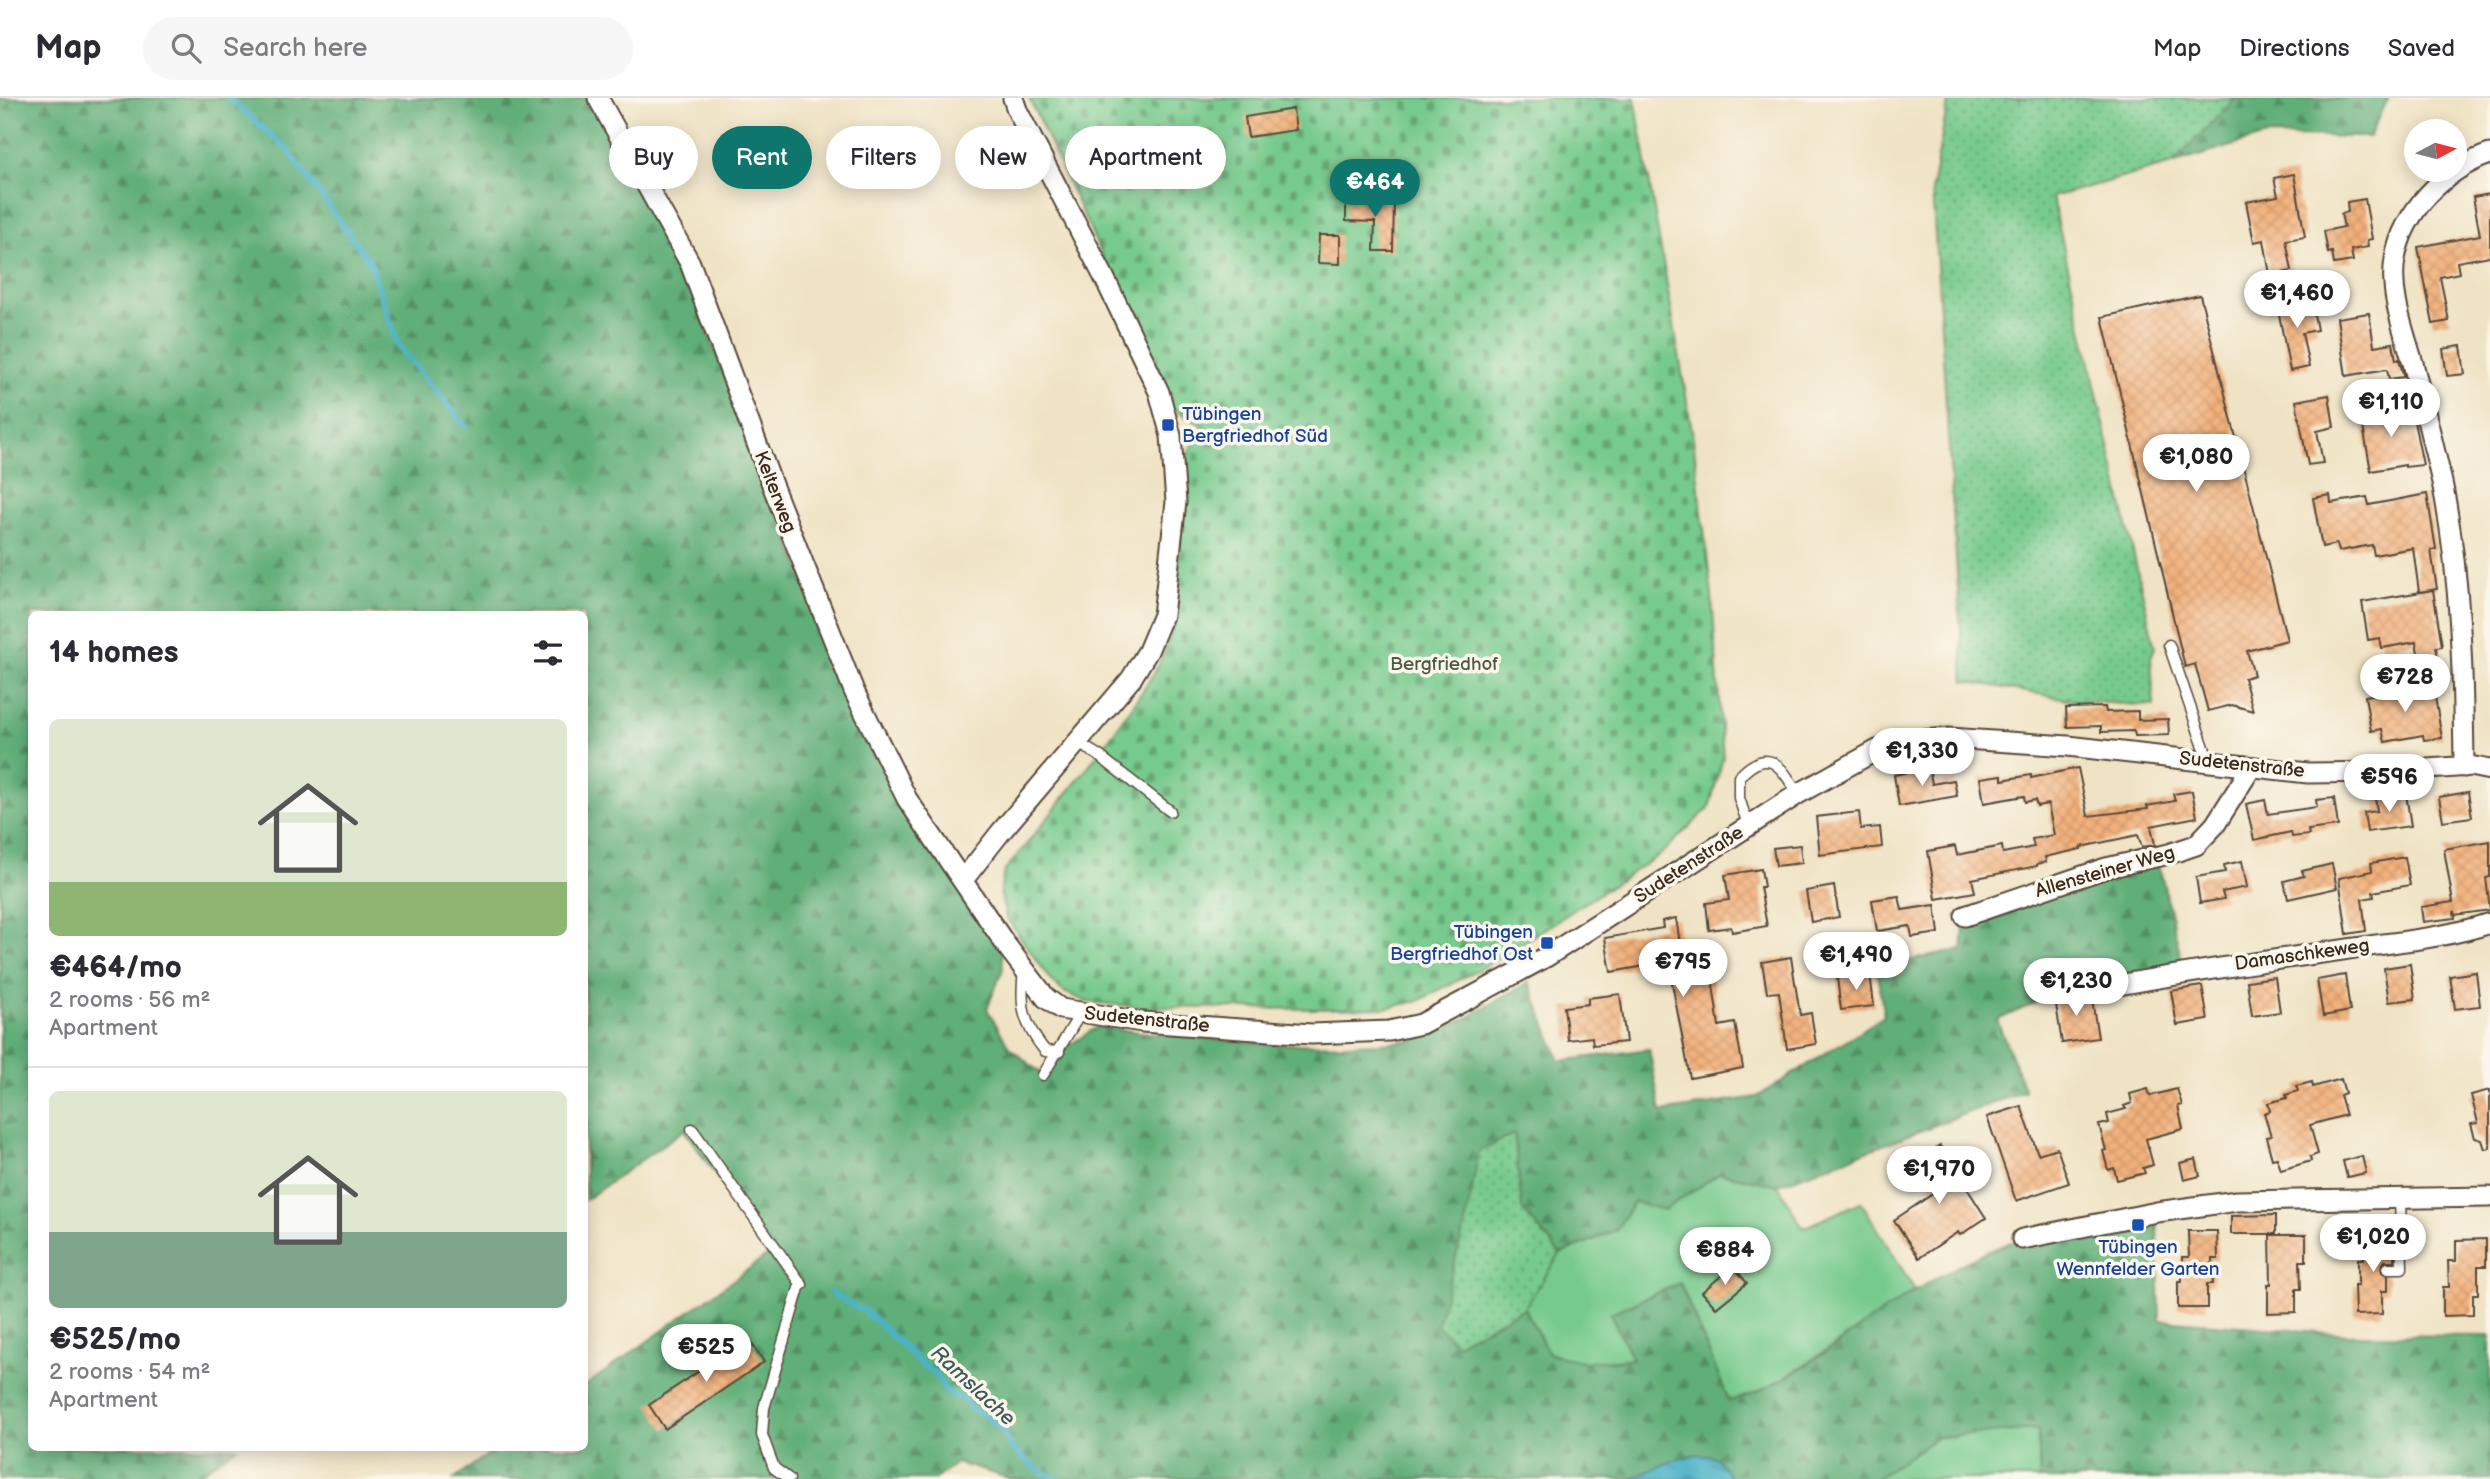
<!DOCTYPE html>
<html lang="en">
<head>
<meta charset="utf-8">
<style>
  :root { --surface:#fff; --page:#f7f7f7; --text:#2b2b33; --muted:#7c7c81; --line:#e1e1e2; --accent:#0f766e }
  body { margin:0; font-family:"Balsamiq Sans",sans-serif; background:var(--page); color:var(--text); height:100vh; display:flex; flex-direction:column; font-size:26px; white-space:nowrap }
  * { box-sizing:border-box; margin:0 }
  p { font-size:23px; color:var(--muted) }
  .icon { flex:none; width:38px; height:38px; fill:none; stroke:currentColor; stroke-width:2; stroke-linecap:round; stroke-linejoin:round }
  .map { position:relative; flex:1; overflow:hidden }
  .details { position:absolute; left:28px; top:513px; width:560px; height:840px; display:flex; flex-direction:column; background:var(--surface); border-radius:10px; box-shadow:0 4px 18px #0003 }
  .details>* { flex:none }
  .hud { position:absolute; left:609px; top:28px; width:665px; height:63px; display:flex; gap:14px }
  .needle { width:46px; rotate:83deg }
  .buttons { position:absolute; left:2404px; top:21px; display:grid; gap:14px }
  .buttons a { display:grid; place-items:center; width:63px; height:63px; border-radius:50%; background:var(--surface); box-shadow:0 4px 18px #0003; font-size:35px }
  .price { position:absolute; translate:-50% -60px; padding:0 16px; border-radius:24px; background:#fff; color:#222; font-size:23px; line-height:46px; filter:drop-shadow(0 2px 4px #0008) }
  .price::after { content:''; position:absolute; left:50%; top:42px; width:21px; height:16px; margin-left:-10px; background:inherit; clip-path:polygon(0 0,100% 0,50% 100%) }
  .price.selected { background:var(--accent); color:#fff }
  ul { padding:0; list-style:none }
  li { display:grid; align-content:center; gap:14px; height:371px; padding:0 21px }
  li+li { border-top:2px solid var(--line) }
  li span { display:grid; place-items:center; height:217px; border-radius:10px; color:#555 }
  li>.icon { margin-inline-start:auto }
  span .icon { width:126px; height:126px; fill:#fffc; stroke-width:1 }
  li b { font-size:30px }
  h2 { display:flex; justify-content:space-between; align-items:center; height:84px; padding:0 21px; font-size:30px }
  .chip { padding:0 24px; border-radius:32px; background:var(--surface); box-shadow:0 4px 18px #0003; font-size:24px; line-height:63px }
  .chip.selected { background:var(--accent); color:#fff }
  header { display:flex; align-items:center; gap:42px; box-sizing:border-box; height:98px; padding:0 35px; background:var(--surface); border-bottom:2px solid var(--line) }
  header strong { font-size:33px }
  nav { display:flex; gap:38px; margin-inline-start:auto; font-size:24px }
  .search { width:490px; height:63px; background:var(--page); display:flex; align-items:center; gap:18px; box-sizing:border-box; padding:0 24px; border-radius:38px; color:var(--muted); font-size:26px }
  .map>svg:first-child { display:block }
  .grass { fill:#77ca8d; stroke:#597a56; stroke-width:2 }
  .forest { fill:url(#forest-firs); stroke:#4e6c4b; stroke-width:2 }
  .cemetery { fill:url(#cemetery-stones); stroke:#597a56; stroke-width:2 }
  .garden { fill:url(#garden-dots); stroke:#597a56; stroke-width:2 }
  .water { fill:url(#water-ripples); stroke:#426e72; stroke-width:2 }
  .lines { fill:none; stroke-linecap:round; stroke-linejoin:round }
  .stream { stroke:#48b2c7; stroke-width:6 }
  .building { fill:url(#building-cross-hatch) }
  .service-casing { stroke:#564637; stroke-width:13 }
  .minor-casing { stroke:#564637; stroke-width:23 }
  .service { stroke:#fff; stroke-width:10 }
  .minor { stroke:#fff; stroke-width:19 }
  .transit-dot { fill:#1a4fb4; stroke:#fbf7ec; stroke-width:2.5 }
  .labels { text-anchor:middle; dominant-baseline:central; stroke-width:7; stroke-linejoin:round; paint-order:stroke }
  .transit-label { font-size:19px; fill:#164399; stroke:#fbf7ec; text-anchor:start }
  .street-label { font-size:19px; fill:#3b2a1e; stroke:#fbf7ec }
  .park-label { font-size:19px; fill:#4d5a3f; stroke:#fbf7ec }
  .water-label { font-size:21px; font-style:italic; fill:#405a59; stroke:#fbf7ec }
</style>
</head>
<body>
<header>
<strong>Map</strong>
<div class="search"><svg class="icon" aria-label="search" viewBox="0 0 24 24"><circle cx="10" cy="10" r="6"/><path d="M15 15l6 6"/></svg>Search here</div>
<nav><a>Map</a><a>Directions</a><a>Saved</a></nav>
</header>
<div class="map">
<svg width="2490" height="1381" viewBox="0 0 2490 1381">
  <defs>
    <pattern id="forest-firs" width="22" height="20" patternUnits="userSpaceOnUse" patternTransform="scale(1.75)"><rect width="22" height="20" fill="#61ae78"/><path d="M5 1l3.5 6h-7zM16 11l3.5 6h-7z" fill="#518e62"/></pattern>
    <pattern id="cemetery-stones" width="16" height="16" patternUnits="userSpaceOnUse" patternTransform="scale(1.75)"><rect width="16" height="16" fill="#77ca8d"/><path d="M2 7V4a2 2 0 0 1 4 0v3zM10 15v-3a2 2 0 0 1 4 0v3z" fill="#63a473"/></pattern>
    <pattern id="garden-dots" width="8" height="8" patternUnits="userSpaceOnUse" patternTransform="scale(1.75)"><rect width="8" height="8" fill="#77ca8d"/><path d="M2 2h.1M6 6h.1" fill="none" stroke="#63a473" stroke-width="1.8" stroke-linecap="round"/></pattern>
    <pattern id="water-ripples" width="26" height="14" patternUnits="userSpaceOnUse" patternTransform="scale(1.75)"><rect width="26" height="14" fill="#48b2c7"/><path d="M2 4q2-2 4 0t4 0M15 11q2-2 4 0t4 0" fill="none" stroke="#3d91a1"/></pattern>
    <pattern id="building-cross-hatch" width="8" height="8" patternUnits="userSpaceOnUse" patternTransform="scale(1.75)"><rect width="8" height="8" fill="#f2b17c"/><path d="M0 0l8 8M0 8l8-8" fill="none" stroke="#d0986b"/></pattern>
  </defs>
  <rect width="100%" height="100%" fill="#fbf7ec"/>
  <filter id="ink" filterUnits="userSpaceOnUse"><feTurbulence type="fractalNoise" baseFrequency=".0143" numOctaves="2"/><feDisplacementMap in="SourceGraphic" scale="14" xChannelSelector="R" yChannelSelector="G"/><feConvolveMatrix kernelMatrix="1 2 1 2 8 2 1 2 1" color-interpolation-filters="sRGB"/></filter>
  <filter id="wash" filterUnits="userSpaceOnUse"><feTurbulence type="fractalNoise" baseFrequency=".00686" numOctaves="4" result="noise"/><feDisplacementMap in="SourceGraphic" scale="28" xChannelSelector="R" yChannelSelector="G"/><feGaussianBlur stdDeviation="1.57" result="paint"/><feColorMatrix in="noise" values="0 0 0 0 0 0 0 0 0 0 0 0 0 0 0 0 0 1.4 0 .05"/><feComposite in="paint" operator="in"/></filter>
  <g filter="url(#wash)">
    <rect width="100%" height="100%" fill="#f0e3c5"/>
    <!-- grass -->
    <path class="grass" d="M1720 1075 1778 1087 1803 1130 1861 1104 1915 1192C1870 1223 1825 1254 1779 1283 1763 1293 1746 1297 1730 1307L1633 1261 1585 1264 1549 1256 1524 1210 1560 1156 1615 1132 1634 1104 1664 1112Z
      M2038 1331 2040 1381H1875L1938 1339Z"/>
    <!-- forest -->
    <path class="forest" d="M0 0H589L683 170 850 598 1002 853 1003 871 987 911 1010 950 1043 977 1059 954 1097 929C1181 939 1267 949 1352 946 1376 945 1402 946 1426 938 1462 925 1496 903 1529 884L1560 963 1649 951 1661 1014 1757 999 1884 918 1876 869 1962 852 1965 818 2157 759 2185 875 2051 898 1997 922 2025 993 1778 1087 1720 1075 1664 1112 1634 1104 1616 1132 1560 1156 1522 1111 1514 1036 1456 1246 1524 1210 1549 1256 1585 1264 1632 1261 1610 1215 1680 1185 1729 1303C1791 1289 1860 1225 1916 1192 1949 1172 1985 1152 2021 1141 2063 1129 2114 1123 2157 1114L2160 1222 2359 1237 2490 1238V1381H2040L2038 1331 1938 1339 1875 1381H1011L957 1365 935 1381H579L574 1375 566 1381H454L498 1349H584L585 1288 771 1155 684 1032 585 1102 584 516H32V1349H237L192 1381H0Z
      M2236 0H2388L2369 39 2265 38 2172 66Z"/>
    <!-- cemetery -->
    <path class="cemetery" d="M1029 0H1635L1692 333 1712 498 1723 660 1709 710 1661 756 1493 864 1418 903 1385 910 1313 911 1142 909 1087 904 1064 894 1053 885 1006 819 1000 794 1004 774C1043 725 1083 678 1119 627 1143 593 1167 562 1175 520 1185 468 1173 412 1186 361 1189 350 1198 338 1204 328L1170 310 1111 177Z"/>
    <!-- garden -->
    <path class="garden" d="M1949 0H2236L2172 66 2052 99 2155 550 2151 559 2154 608 2078 603 1964 583 1932 90Z
      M1514 1036 1522 1111 1560 1156 1524 1210 1456 1246 1437 1227 1466 1123 1479 1053Z"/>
    <!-- water -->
    <path class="water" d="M1696 1356 1717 1360 1731 1381H1631L1669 1364Z"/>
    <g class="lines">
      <!-- stream -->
      <path class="stream" d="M229 0 287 51 371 166 398 247 466 329
        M832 1195 857 1210 865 1212 867 1217 871 1218 925 1269 935 1275 945 1292 962 1301 972 1312 985 1317 1004 1336 1010 1348 1035 1370 1056 1381"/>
    </g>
    <g id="blocks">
      <!-- building -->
      <path class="building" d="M1293 11 1296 32 1248 39 1245 19Z
        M2294 76 2305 139 2286 142 2292 173 2270 177 2264 142 2254 144 2246 104 2278 98 2274 80Z
        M2490 96V158L2457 164 2459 175 2440 179 2449 223 2433 226 2418 149 2480 137 2473 99Z
        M1346 101H1394L1393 153H1374L1375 124 1346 123Z
        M2365 101 2372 141 2367 142 2368 149 2351 152 2353 163 2334 166 2332 154 2328 155 2324 133 2344 129 2341 116 2348 114 2347 104Z
        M1319 137H1340V166L1318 165Z
        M2200 197 2287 542 2247 553 2254 577 2244 580 2253 613 2232 607 2208 613 2195 566 2185 569 2102 219Z
        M2311 200 2317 232 2302 235 2309 269 2290 273 2277 206Z
        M2369 215 2374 248 2393 245 2396 262 2399 261 2404 279 2389 281 2387 271 2346 278 2337 220Z
        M2461 248 2465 276 2447 278 2443 251Z
        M2329 297 2334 329 2317 333 2323 365 2308 367 2296 303Z
        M2392 305 2394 316 2412 314 2423 367 2405 369V367L2371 373 2362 323 2370 322 2367 309Z
        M2427 396 2436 451 2431 452 2437 491 2419 494 2413 450 2374 457 2372 447 2339 453 2337 446 2322 449 2313 400 2330 397 2331 405 2367 399 2369 407Z
        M2433 492 2442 548 2436 549 2442 584 2424 588 2416 544 2382 550 2380 540 2368 542 2362 504Z
        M2433 587 2442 640 2424 642 2423 637 2385 644 2382 631 2371 633 2365 598Z
        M2105 609 2106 614 2138 613V622L2168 621 2169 637 2135 638 2134 633 2101 634V628L2067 629 2066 610Z
        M1929 670 1932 686 1954 682 1957 698 1899 708 1894 677Z
        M2078 670 2088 718 2148 711 2147 708 2175 703 2173 696 2192 693 2197 719 2151 728 2155 747 2142 749 2138 737 2081 749V751L2045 759 2046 764 2037 766V768L1972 781 1975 794 1936 801 1928 753 1955 748 1957 757 2002 748 2003 755 2034 749 2032 741 2054 737 2048 706 2037 708 2035 702 2025 704 2024 698 1984 705 1980 680 2002 677V682L2031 677V680Z
        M2468 694 2472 719 2443 723 2439 699Z
        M2406 696 2411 728 2367 734 2364 715 2377 713 2375 700Z
        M2334 700 2338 728 2308 732 2309 737 2292 739 2291 734 2254 742 2246 706 2265 702 2268 716 2317 709 2316 702Z
        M1859 714 1861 731 1880 729 1882 749 1820 757 1816 719Z
        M2490 743V779L2486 780 2490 812 2455 817 2454 813 2455 820 2423 824 2421 809 2453 804 2444 751Z
        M1800 747 1802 765 1776 768 1773 750Z
        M2405 759 2410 787 2373 794 2374 799 2362 801 2366 833 2347 836 2339 780 2372 773 2371 765Z
        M2242 763 2247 789 2222 794 2224 801 2200 805 2196 779 2225 774 2224 767Z
        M2332 766 2337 790 2288 801 2284 783 2304 778 2302 773Z
        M1761 771 1764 789H1760L1767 828 1732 834 1731 829 1709 832 1706 805 1729 802 1725 777Z
        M1834 788 1839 819 1811 824 1806 793Z
        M1899 798 1902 812 1935 807 1939 835 1912 839 1910 828 1877 833 1872 802Z
        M1676 820 1686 884 1712 880 1719 928 1735 925 1743 970 1690 980 1668 864 1611 874 1605 840 1663 830 1662 823Z
        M1791 859 1800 917 1811 915 1816 946 1787 951 1779 894 1767 895 1762 864Z
        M2410 866 2415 901 2389 904 2384 870Z
        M2476 874 2480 908 2455 911 2450 878Z
        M1870 875 1874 908 1841 912 1837 880Z
        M2345 877 2350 913 2323 918 2317 882Z
        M2275 879 2280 914 2252 918 2247 883Z
        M2202 888 2208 922 2177 927 2171 893Z
        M2091 895 2098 940 2062 945 2055 900Z
        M1620 896 1626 944 1593 947 1592 939 1568 942 1564 909 1588 906V900Z
        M2341 981 2345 995 2340 997 2346 1017 2310 1027 2318 1056 2310 1059 2311 1063 2281 1072 2277 1060 2272 1061 2266 1039 2271 1038 2264 1015 2270 1013 2268 1005 2287 1000 2286 997 2298 993 2296 988 2312 984 2313 989Z
        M2148 991 2150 998 2177 991 2182 1007 2178 1008 2183 1031 2146 1041 2153 1067 2143 1070 2145 1075 2117 1082 2114 1070 2108 1072 2103 1053 2106 1052 2099 1027 2109 1025 2107 1016 2126 1011 2124 1008 2132 1005 2130 996Z
        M2490 992V1050L2485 1051 2482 1042 2475 1040 2471 1026 2478 1025 2471 997Z
        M2021 1008 2038 1056 2057 1050 2069 1085 2016 1103 1987 1019Z
        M1940 1048 1986 1120 1960 1137 1958 1134 1919 1160 1894 1122 1934 1095 1914 1065Z
        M2362 1058 2366 1075 2347 1079 2343 1063Z
        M2196 1061 2200 1078 2184 1082 2180 1065Z
        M2276 1117V1136H2231V1118Z
        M2188 1133H2217L2218 1161H2212L2213 1186H2207V1210H2178V1183H2182V1159H2189Z
        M2270 1137H2306V1163H2300L2301 1191H2296V1214L2268 1215V1186H2271Z
        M2394 1137V1163H2385L2381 1169 2382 1174 2388 1177V1193H2382V1216L2355 1217 2354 1187H2358V1161H2364L2363 1138Z
        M2486 1141V1168H2478V1196H2473V1217L2443 1218V1189H2449L2448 1163H2456V1142Z
        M1733 1168 1747 1185 1716 1210 1702 1194Z
        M748 1240 764 1264 665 1331 649 1307Z"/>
    </g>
  </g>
  <g filter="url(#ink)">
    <use href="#blocks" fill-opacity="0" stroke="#564637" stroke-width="2"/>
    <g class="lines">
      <defs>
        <path id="service" d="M2169 547 2209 664
          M1078 645 1098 657 1170 713
          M1748 727 1739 700V679C1769 647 1781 668 1798 696
          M1024 872C1020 907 1022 924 1045 953L1059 954
          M1043 977 1080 916
          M692 1031 802 1187
          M2388 1170H2402L2400 1100
          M789 1381 774 1370 762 1337 764 1310 799 1190"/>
        <path id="minor" d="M598 0 690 165 773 389 854 593 907 701 1006 847 1046 900 1061 911 1142 924 1312 936 1389 933 1421 926 1546 859 1798 696 1877 652 1907 643 1949 640 2068 648 2308 675 2386 674 2470 668 2490 672
          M2464 669C2463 575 2461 482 2443 389 2434 348 2423 306 2413 265 2404 233 2389 195 2395 161 2403 113 2445 71 2490 56
          M963 782 1000 735 1131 581 1148 553 1163 517 1176 404 1171 338 1159 294 1104 179 1017 12 1013 0
          M1965 818 2106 770 2169 756 2196 747 2215 727 2251 670
          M2113 888C2189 874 2265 863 2342 852 2391 844 2443 841 2490 825
          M2022 1141 2157 1114 2237 1103 2490 1099"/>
      </defs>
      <!-- service casing -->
      <use href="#service" class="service-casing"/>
      <!-- minor casing -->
      <use href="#minor" class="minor-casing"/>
      <!-- service -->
      <use href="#service" class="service"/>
      <!-- minor -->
      <use href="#minor" class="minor"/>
    </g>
  </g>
  <!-- markers -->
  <g class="transit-dot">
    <rect x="1161" y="320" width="14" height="14" rx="3.5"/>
    <rect x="1540" y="838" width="14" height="14" rx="3.5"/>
    <rect x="2131" y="1120" width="14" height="14" rx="3.5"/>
  </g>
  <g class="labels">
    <!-- transit labels -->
    <g class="transit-label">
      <text x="1182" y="316">Tübingen<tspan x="1182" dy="22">Bergfriedhof Süd</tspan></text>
      <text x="1533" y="834" text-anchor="end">Tübingen<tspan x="1533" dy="22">Bergfriedhof Ost</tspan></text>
      <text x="2138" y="1149" text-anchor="middle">Tübingen<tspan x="2138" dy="22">Wennfelder Garten</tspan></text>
    </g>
    <!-- street labels -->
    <g class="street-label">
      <text transform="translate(775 394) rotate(69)">Kelterweg</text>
      <text transform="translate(2242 667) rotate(6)">Sudetenstraße</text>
      <text transform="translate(1689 767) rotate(-33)">Sudetenstraße</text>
      <text transform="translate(2105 774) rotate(-16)">Allensteiner Weg</text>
      <text transform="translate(2302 857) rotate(-8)">Damaschkeweg</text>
      <text transform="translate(1147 922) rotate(6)">Sudetenstraße</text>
    </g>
    <!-- park labels -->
    <g class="park-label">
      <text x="1444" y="566">Bergfriedhof</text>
    </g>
    <!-- water labels -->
    <g class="water-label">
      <text transform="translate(973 1288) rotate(43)">Ramslache</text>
    </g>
  </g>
</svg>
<div class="buttons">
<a><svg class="needle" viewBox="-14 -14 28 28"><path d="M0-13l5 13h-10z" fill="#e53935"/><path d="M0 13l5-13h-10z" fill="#7c7c81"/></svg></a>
</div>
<b class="price selected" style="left:1375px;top:121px">€464</b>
<b class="price" style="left:2297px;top:232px">€1,460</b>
<b class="price" style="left:2391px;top:341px">€1,110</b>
<b class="price" style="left:2196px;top:396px">€1,080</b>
<b class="price" style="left:2405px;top:616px">€728</b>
<b class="price" style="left:1922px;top:690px">€1,330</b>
<b class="price" style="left:2389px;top:716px">€596</b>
<b class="price" style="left:1856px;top:894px">€1,490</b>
<b class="price" style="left:1683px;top:901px">€795</b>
<b class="price" style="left:2076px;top:920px">€1,230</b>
<b class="price" style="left:1939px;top:1108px">€1,970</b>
<b class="price" style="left:2373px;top:1176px">€1,020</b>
<b class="price" style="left:1725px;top:1189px">€884</b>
<b class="price" style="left:706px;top:1286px">€525</b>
<div class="hud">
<a class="chip">Buy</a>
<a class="chip selected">Rent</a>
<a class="chip">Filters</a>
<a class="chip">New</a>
<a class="chip">Apartment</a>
</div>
<section class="details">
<h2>14 homes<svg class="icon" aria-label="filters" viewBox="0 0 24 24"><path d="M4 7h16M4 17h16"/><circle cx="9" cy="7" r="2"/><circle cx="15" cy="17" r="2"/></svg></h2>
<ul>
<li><span style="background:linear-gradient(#dfe7d0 75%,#8fb573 0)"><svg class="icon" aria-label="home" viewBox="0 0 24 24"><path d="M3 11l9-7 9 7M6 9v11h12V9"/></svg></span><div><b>€464/mo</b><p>2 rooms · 56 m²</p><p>Apartment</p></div></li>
<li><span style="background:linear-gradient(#dfe7d0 65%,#7fa58c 0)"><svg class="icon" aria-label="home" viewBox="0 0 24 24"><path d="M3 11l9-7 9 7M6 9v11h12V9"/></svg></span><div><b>€525/mo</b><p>2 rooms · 54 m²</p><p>Apartment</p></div></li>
</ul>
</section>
</div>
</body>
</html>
